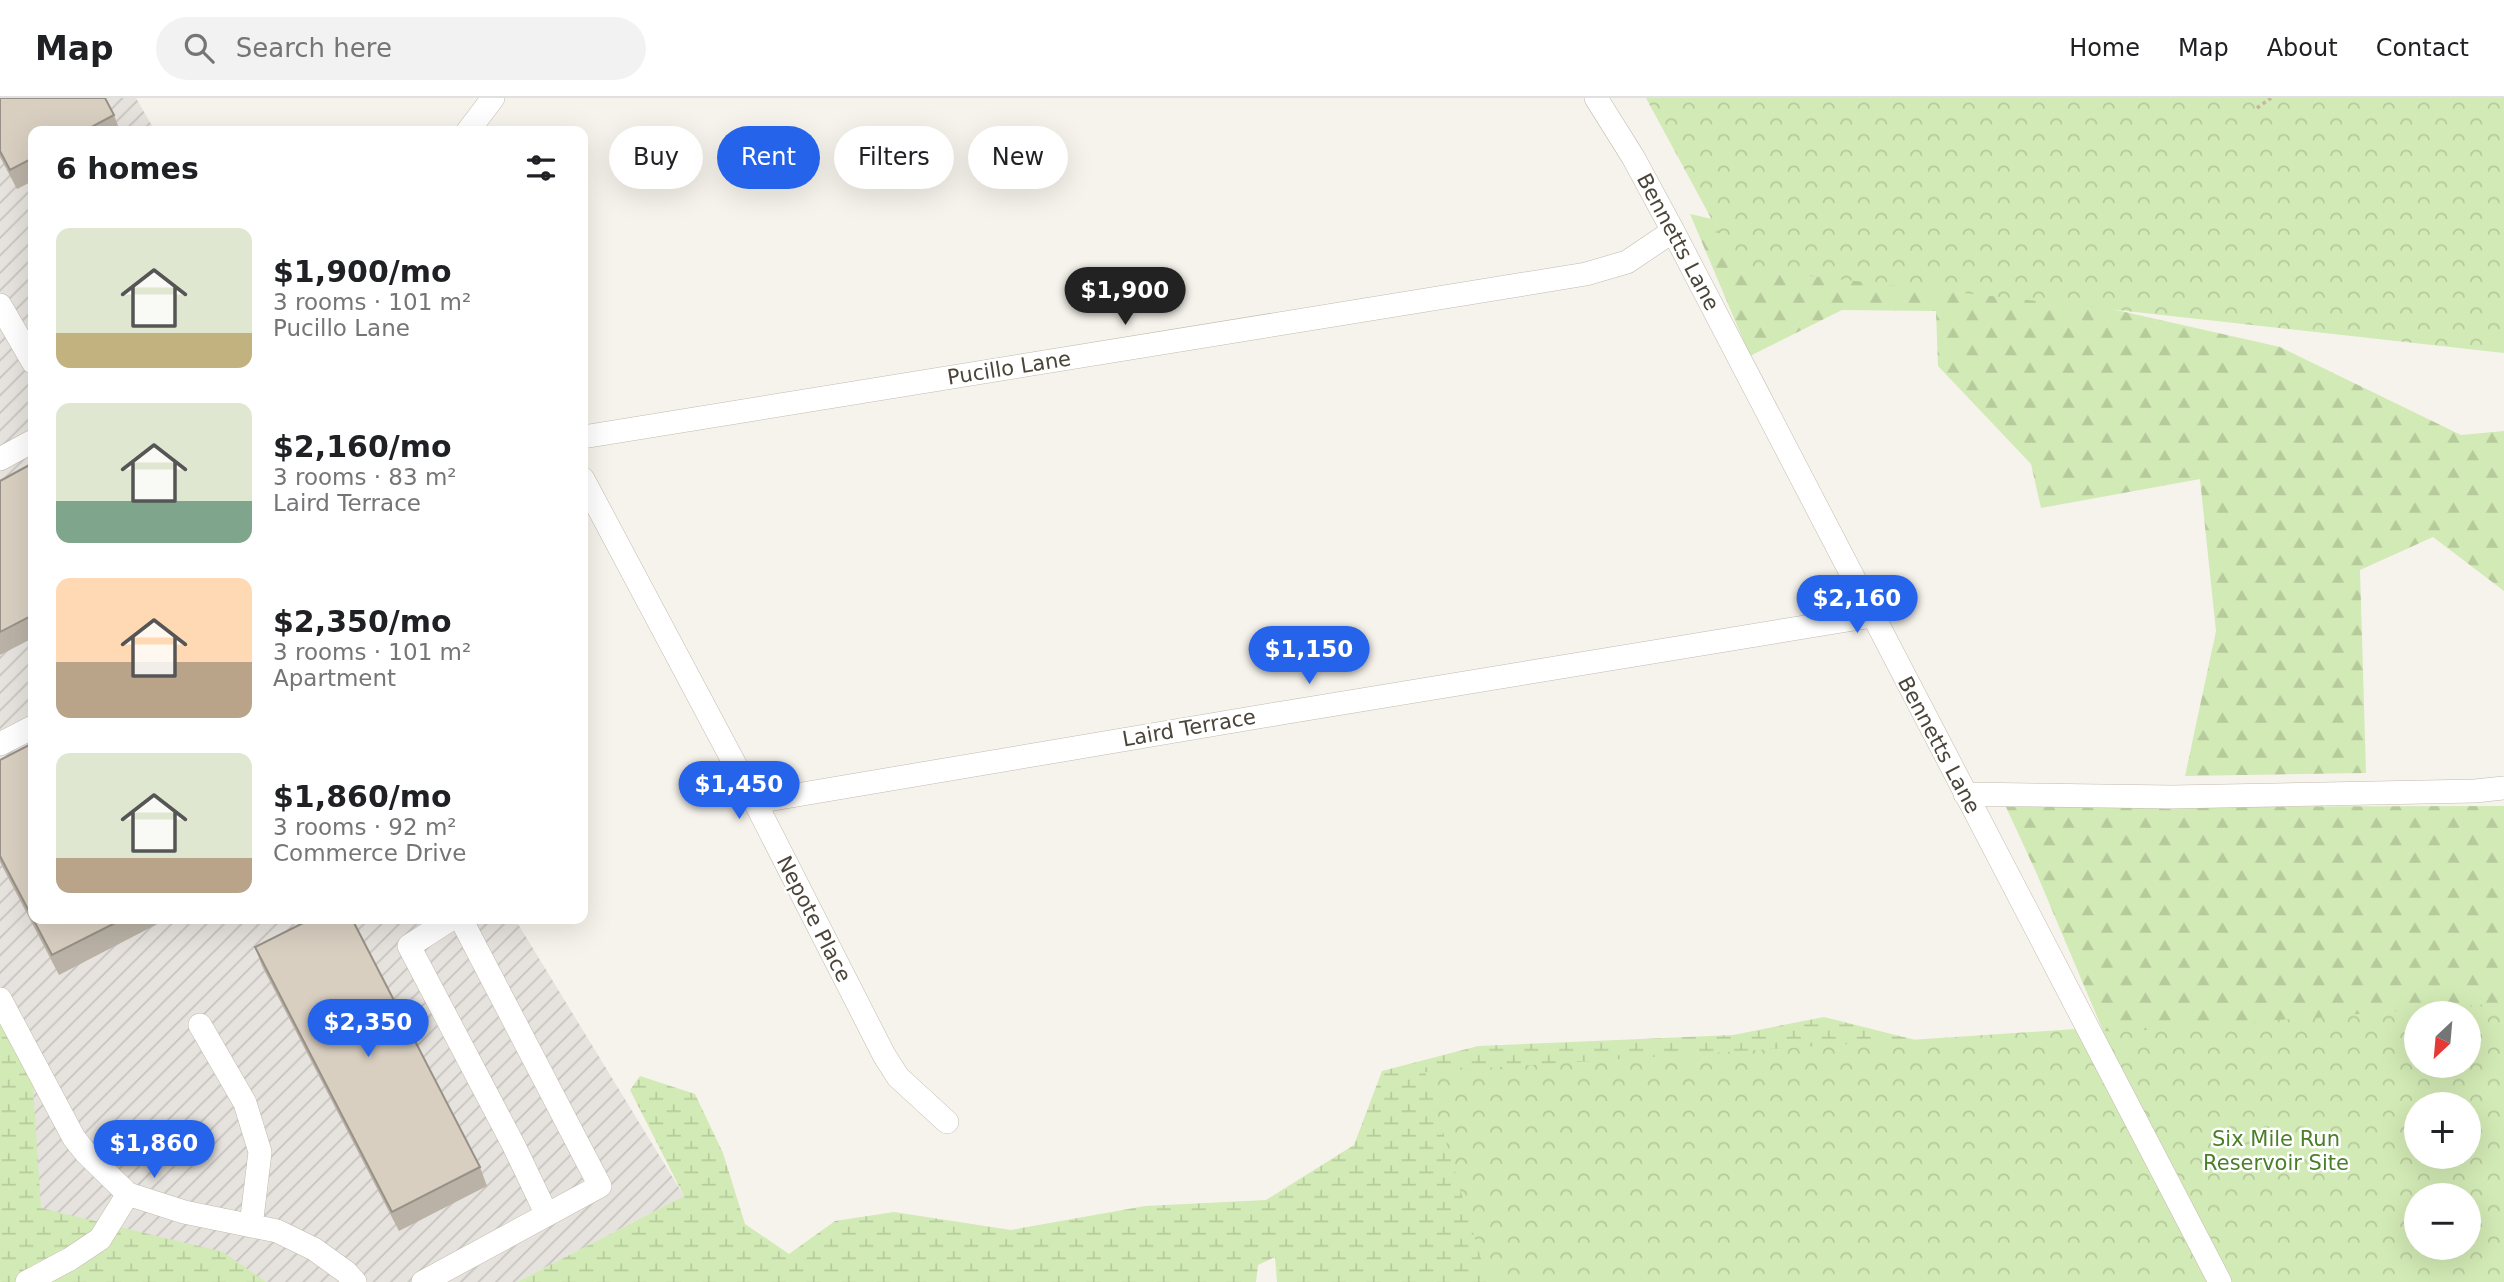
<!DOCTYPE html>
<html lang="en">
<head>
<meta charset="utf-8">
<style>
  :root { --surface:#fff; --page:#f2f2f2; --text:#202124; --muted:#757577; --line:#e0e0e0; --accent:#2563eb }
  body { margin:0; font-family:"DejaVu Sans",sans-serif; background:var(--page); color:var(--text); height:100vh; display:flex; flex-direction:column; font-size:26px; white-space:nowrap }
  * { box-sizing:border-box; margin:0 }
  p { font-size:23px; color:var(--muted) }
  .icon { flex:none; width:38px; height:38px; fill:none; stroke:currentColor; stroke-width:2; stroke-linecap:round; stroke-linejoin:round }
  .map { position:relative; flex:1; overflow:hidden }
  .details { position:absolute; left:28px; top:28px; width:560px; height:798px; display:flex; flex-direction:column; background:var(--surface); border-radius:14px; box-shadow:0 7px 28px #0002 }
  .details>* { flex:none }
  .banner { position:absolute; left:609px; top:28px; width:665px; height:63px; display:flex; gap:14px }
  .needle { width:46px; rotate:206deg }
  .buttons { position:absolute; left:2404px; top:903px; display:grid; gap:14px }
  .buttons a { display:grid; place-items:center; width:77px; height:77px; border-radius:50%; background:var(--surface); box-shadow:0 7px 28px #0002; font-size:35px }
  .price { position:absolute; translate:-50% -60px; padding:0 16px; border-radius:24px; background:var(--accent); color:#fff; font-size:23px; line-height:46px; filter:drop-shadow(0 2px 4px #0008) }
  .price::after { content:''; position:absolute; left:50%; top:42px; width:21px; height:16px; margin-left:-10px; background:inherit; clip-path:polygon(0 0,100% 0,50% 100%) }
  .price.on { background:#222; color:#fff }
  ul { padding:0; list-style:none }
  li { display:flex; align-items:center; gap:21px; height:175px; padding:0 28px }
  li span { display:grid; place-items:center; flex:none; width:196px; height:140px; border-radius:14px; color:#555 }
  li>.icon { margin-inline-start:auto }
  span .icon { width:84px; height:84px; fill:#fffc; stroke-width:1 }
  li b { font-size:30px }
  h2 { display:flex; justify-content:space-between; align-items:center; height:84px; padding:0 28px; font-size:30px }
  .pill { padding:0 24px; border-radius:32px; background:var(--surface); box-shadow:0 7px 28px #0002; font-size:24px; line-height:63px }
  .pill.on { background:var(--accent); color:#fff }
  header { display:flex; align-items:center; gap:42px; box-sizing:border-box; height:98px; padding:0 35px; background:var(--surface); border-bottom:2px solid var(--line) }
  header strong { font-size:33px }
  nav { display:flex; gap:38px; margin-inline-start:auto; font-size:24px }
  .search { width:490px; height:63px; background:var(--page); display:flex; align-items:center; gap:18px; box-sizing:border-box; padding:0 24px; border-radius:38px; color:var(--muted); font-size:26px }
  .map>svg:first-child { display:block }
  .industrial { fill:url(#industrial-furrows) }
  .forest { fill:url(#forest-firs); fill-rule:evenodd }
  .wetland { fill:url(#wetland-marsh) }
  .park { fill:url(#park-crowns); fill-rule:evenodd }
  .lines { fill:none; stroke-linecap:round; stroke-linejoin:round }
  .minor-casing { stroke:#c2bbae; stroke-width:24 }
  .path { stroke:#c4b79f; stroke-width:3.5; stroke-dasharray:3.5 3.5; stroke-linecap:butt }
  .minor { stroke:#fff; stroke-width:23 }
  .wall { fill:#bab2a6 }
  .building { fill:#d8cfc1; stroke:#979187; stroke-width:2 }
  .labels { text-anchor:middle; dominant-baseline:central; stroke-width:5; stroke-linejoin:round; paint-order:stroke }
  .street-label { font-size:21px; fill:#4b4439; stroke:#fff }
  .park-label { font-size:21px; fill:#4a7f2a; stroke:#fff }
</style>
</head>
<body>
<header>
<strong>Map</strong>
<div class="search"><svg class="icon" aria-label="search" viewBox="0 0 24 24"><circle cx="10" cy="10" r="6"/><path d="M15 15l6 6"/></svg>Search here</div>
<nav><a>Home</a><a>Map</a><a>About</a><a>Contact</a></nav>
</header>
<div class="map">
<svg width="2504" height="1184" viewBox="0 0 2504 1184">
  <defs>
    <pattern id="industrial-furrows" width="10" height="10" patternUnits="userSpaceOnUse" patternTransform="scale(1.75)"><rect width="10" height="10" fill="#e6e2dd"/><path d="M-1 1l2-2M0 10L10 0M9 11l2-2" fill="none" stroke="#c7c3be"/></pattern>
    <pattern id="forest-firs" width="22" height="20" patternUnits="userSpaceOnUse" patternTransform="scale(1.75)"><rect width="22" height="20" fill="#d2eab5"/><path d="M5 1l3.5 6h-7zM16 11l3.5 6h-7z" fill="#b6ca9c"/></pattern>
    <pattern id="wetland-marsh" width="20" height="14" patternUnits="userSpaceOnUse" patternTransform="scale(1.75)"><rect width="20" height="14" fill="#d2eab5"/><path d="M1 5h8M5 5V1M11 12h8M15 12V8" fill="none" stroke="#b6ca9c"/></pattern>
    <pattern id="park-crowns" width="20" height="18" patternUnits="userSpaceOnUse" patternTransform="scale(1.75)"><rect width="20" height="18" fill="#d2eab5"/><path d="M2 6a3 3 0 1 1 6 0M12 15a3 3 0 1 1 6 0" fill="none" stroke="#b6ca9c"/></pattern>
  </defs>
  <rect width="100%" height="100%" fill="#f6f3ec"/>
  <!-- industrial -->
  <path class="industrial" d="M0 0H136L155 33H33V821H515L684 1098 517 1184H0Z"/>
  <!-- forest -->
  <path class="forest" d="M1690 116 2280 249 2461 337 2504 333V493L2433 439 2360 472 2366 675 2185 678 2216 533 2200 381 2041 410 2031 366 1938 268 1936 213 1842 212 1750 258Z
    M2504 708V1124L2469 1097H2417V1150L2380 1184 2112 954 2036 774 2006 709ZM2417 915H2469V968H2417ZM2417 1006H2469V1059H2417Z"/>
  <!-- wetland -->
  <path class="wetland" d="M0 912 32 972 41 1110 223 1154 266 1184H0Z
    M1824 919 1975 957 2185 1184H1277L1275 1159 1258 1167 1256 1184H517L684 1098 630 992 640 978 695 996 723 1055 745 1126 789 1156 835 1123 894 1114 1011 1132 1145 1108 1266 1102 1354 1047 1382 973 1478 948 1733 937Z"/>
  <!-- park -->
  <path class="park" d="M1646 0H2504V255L1738 170Z
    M2504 905V1184H1488L1425 974 2076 931 2119 934ZM2417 915H2469V968H2417ZM2417 1006H2469V1059H2417ZM2417 1097H2469V1150H2417Z"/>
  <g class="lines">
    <defs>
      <path id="minor" d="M1596 0 1633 59 1673 133 2220 1184
        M468 33 493 0
        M0 207 33 264
        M583 339 1586 176 1627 164 1673 133
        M0 361 33 343
        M583 381 755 704 884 957 898 979 947 1024
        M0 646 33 629
        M1965 696 2172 699 2475 693 2504 690
        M755 704 1282 615 1872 518
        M451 821 409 848 514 1048 547 1117
        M0 901 74 1040 86 1055 128 1096 184 1114 277 1133 314 1151 346 1174 355 1184
        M200 927 245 1005 260 1054 251 1128
        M27 1184 70 1161 100 1141 128 1096
        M423 1184 600 1088 461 821"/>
    </defs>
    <!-- minor casing -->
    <use href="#minor" class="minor-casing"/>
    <!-- path -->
    <path class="path" d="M2257 10 2271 0"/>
    <!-- minor -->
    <use href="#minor" class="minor"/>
  </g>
  <!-- wall -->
  <path class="wall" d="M0 0 114 17 120 33H33V83L17 91 0 59Z
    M33 365V540L0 557V383Z
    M0 662 33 821H167L59 877 0 764Z
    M255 849 480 1069 487 1088 399 1133 262 868Z"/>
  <!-- building -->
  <path class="building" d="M0 0H105L114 17 84 33H33V60L10 72 0 53Z
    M33 365V517L0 534V383Z
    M33 645V821H123L52 857 0 758V662Z
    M311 821H352L480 1069 392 1114 255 849Z"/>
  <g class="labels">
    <!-- street labels -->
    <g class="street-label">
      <text transform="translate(1678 144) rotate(62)">Bennetts Lane</text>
      <text transform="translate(1009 270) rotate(-9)">Pucillo Lane</text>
      <text transform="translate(1189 630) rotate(-10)">Laird Terrace</text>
      <text transform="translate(1939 647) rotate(62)">Bennetts Lane</text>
      <text transform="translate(814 821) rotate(63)">Nepote Place</text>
    </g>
    <!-- park labels -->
    <g class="park-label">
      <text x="2276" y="1041">Six Mile Run<tspan x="2276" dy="24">Reservoir Site</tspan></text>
    </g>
  </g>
</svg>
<div class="buttons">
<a><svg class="needle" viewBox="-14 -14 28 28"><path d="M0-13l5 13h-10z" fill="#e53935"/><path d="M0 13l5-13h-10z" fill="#757577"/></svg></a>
<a>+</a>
<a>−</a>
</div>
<b class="price on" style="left:1125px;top:229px">$1,900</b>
<b class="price" style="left:1857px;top:537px">$2,160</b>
<b class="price" style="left:1309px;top:588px">$1,150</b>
<b class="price" style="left:739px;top:723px">$1,450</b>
<b class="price" style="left:368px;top:961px">$2,350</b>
<b class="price" style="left:154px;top:1082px">$1,860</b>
<div class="banner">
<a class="pill">Buy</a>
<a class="pill on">Rent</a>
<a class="pill">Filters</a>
<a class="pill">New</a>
</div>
<section class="details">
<h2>6 homes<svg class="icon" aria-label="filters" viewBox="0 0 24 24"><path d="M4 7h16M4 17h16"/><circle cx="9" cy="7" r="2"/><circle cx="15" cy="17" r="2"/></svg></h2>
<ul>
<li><span style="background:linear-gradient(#dfe7d0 75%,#c2b280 0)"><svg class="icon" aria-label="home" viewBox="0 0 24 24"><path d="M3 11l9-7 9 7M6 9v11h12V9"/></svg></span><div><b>$1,900/mo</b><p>3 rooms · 101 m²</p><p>Pucillo Lane</p></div></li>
<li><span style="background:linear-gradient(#dfe7d0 70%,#7fa58c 0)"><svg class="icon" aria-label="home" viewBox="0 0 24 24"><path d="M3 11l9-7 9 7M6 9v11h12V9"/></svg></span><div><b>$2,160/mo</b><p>3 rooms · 83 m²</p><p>Laird Terrace</p></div></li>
<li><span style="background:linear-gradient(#ffd9b3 60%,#b9a48a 0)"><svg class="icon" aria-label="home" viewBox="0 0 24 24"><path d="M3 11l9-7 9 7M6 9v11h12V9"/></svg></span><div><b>$2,350/mo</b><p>3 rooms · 101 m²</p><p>Apartment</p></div></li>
<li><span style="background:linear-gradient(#dfe7d0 75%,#b9a48a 0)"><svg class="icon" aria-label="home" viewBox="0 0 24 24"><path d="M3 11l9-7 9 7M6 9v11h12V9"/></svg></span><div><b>$1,860/mo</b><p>3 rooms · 92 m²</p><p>Commerce Drive</p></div></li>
</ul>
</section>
</div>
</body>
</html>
